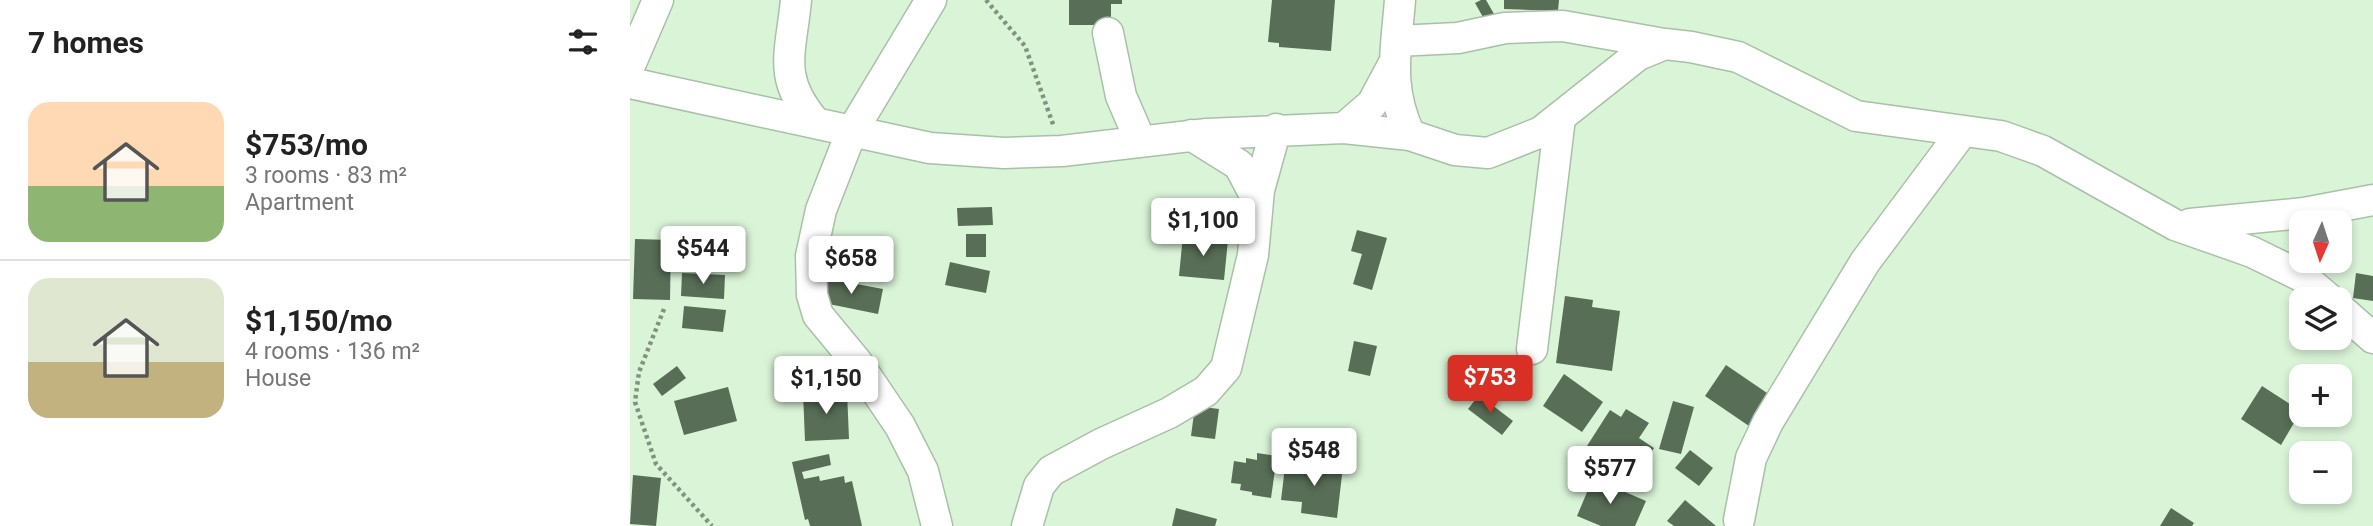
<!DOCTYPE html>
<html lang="en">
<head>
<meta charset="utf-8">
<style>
  :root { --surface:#fff; --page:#f6f6f6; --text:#222; --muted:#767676; --line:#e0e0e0; --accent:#d93025 }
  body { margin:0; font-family:Roboto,sans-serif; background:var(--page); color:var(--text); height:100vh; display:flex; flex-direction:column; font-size:26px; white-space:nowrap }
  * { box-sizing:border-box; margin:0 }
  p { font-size:23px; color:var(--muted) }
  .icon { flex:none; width:38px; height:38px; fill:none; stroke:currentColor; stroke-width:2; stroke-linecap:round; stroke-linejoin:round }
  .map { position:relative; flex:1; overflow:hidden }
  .details { display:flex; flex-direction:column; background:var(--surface); width:630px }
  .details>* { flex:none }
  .needle { width:46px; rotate:183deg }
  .tools { position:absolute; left:1659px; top:210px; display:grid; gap:14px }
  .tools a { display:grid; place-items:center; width:63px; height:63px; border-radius:14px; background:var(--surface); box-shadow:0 4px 10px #0003; font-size:35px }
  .price { position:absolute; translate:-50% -60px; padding:0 16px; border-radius:7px; background:#fff; color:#222; font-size:23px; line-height:46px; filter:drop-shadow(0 2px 4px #0008) }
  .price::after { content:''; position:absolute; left:50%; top:42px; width:21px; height:16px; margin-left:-10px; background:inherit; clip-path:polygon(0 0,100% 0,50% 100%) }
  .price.on { background:var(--accent); color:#fff }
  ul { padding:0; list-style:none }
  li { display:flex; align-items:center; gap:21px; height:175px; padding:0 28px }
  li+li { border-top:2px solid var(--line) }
  li span { display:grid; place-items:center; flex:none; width:196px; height:140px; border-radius:21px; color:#555 }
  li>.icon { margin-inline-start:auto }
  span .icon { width:84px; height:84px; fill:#fffc; stroke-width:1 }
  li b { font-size:30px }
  h2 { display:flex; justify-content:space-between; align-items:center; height:84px; padding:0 28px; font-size:30px }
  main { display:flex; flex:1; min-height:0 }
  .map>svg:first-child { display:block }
  .building { fill:#586e56 }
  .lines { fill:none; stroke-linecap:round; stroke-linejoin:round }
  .minor-casing { stroke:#a8c1a6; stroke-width:33 }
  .path { stroke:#80937f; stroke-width:4.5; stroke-dasharray:3.5 3.5; stroke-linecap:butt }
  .minor { stroke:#fff; stroke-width:30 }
</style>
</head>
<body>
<main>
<section class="details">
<h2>7 homes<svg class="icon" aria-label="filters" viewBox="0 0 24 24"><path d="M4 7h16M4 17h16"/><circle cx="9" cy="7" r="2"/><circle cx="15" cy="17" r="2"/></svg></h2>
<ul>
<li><span style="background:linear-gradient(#ffd9b3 60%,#8fb573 0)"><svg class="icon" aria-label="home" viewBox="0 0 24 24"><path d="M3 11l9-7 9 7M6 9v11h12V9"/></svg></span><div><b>$753/mo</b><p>3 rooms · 83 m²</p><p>Apartment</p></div></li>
<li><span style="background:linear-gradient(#dfe7d0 60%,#c2b280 0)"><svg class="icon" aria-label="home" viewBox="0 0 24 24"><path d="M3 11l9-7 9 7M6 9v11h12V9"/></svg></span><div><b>$1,150/mo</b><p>4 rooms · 136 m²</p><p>House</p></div></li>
</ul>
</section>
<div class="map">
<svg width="1743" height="526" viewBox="0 0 1743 526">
  <rect width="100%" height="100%" fill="#daf4d8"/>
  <!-- building -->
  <path class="building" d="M439 0H492V4H481V25H439Z
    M642 0H705L701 51 649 47V43L638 42Z
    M851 0H856L868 21 858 26 845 3Z
    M874 0H929L928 11 874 9Z
    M362 207 363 225 328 226 327 208Z
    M727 230 757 238 742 290 723 284 732 254 721 251Z
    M336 234H356V257H336Z
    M553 235 598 240 594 280 549 276Z
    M5 239 41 240 40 300 3 299Z
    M320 262 360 271 356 293 315 285Z
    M52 273 95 275 94 299 51 296Z
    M1726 273 1743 276V301L1723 298Z
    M194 278 253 289 248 314 189 302Z
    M935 296 963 300 962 307 990 311 982 371 926 363Z
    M54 306 96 310 93 332 52 328Z
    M724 341 747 346 740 376 718 371Z
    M1096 365 1140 395 1119 426 1075 396Z
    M47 366 56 378 32 396 23 384Z
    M934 374 973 402 952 432 913 406Z
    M1632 386 1671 411 1651 445 1611 419Z
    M98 387 107 421 54 435 44 401Z
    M217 391 219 439 175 441 173 392Z
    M849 395 883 421 872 435 838 409Z
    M1043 401 1064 407 1051 454 1029 449Z
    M565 406 589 409 585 439 561 436Z
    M996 409 1019 423 1009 438 1024 448 1004 479 955 449 980 410 991 417Z
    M1060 450 1083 468 1069 486 1045 468Z
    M627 453 647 456 641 498 622 495V492L610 490 611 484 601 483 604 461 616 463V458L627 460Z
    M199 454 201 465 172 472 174 479 189 476 190 481 214 476 215 483 222 481 232 526H180L178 519 175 520 162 462Z
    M675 461 713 466 707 518 671 513 672 502 651 500 655 467 674 469Z
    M3 475 31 478 26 526 0 524Z
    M963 478 1016 501 1005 526H971L947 516Z
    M1055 500 1086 526H1044L1037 521Z
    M546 508 587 519 585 526H542Z
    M1541 508 1564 523 1562 526H1530Z"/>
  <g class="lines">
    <defs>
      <path id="minor" d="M166 0C161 53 147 77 184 121
        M301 0 221 133 191 210 181 256 182 295 188 315 226 361 270 426 293 471 307 526
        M770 0C766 52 757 86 780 135
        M478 33 491 96 510 140
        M767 41 828 38 875 28 933 26 1034 44
        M0 65 28 0
        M0 83 300 148 374 153 432 151 577 134 714 128 780 135 825 150 858 153 911 132 1008 55 1035 44 1061 47 1108 57 1226 116 1371 136 1413 151 1545 225 1622 252 1673 277 1699 299
        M714 128 742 104 764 63
        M561 135 609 165 628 201
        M1560 224 1674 213 1743 200
        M1710 309 1743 338
        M902 349 930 118
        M1109 520 1121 458 1138 422 1235 262 1332 132
        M397 526 409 486 421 471 471 444 539 413 576 391 596 368 623 255 629 190 646 129"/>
    </defs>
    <!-- minor casing -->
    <use href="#minor" class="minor-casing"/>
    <!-- path -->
    <path class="path" d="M356 0 395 46 424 127
      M34 309 9 372 5 402 26 464 82 526"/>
    <!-- minor -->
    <use href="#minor" class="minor"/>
  </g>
</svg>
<div class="tools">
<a><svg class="needle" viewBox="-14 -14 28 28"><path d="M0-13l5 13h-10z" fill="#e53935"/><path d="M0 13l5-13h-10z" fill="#767676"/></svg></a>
<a><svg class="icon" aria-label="layers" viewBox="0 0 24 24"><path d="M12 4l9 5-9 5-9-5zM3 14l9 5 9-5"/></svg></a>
<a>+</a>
<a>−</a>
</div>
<b class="price" style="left:573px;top:258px">$1,100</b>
<b class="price" style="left:73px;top:286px">$544</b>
<b class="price" style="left:221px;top:296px">$658</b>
<b class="price on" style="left:860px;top:415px">$753</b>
<b class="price" style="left:196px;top:416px">$1,150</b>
<b class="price" style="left:684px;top:488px">$548</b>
<b class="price" style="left:980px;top:506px">$577</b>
</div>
</main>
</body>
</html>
